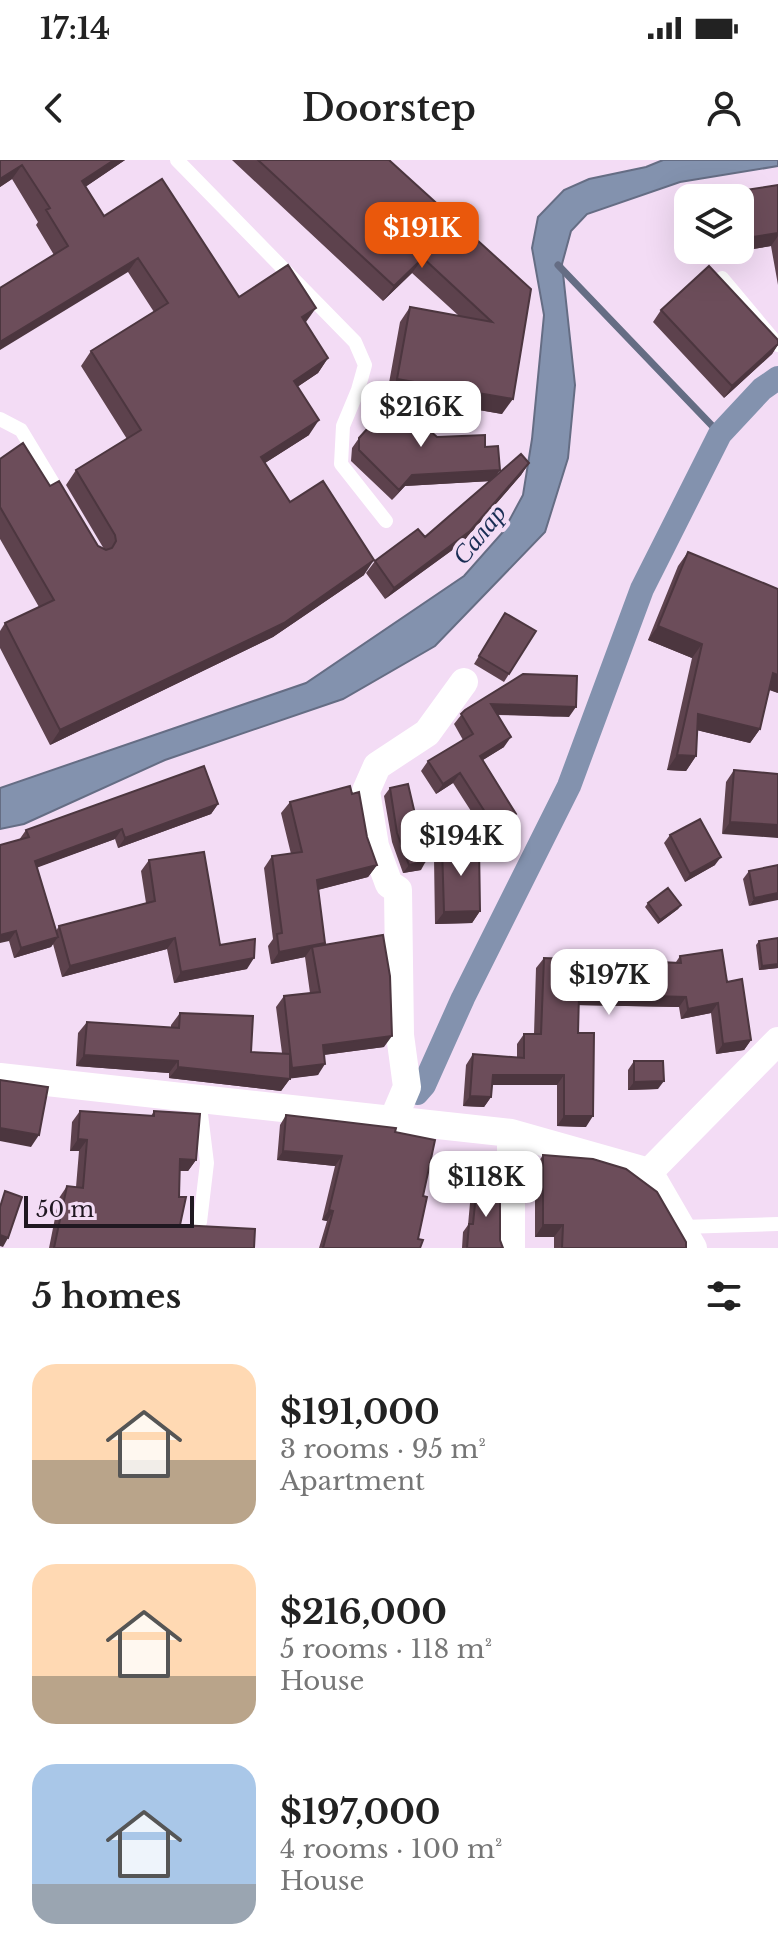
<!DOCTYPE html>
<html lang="en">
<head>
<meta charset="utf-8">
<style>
  :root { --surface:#fff; --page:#f2f2f2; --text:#222; --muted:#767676; --accent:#ea580c }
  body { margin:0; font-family:"Libre Baskerville",serif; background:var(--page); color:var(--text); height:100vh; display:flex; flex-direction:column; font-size:30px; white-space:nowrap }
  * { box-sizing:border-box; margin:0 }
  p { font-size:26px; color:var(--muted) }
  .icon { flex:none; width:44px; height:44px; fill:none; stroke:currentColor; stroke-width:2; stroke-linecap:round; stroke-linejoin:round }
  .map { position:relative; height:1088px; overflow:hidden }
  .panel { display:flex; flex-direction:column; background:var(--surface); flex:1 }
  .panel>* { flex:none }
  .fabs { position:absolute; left:674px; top:24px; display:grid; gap:16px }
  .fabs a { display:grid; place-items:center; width:80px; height:80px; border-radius:16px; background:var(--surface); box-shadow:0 8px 32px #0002; font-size:40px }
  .scale { position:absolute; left:24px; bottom:20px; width:170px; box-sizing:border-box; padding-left:8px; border:4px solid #201821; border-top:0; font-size:22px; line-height:28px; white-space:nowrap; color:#201821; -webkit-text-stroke:6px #f3dcf5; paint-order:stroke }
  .price { position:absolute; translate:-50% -68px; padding:0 18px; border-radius:16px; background:#fff; color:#222; font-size:26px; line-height:52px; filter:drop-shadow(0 2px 4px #0008) }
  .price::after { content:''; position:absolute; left:50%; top:48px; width:24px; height:18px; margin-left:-12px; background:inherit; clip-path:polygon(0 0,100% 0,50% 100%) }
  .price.on { background:var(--accent); color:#fff }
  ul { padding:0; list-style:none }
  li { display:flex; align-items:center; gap:24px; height:200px; padding:0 32px }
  li span { display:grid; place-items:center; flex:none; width:224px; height:160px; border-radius:24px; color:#555 }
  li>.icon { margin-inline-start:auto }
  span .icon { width:96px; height:96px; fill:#fffc; stroke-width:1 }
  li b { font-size:34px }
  h2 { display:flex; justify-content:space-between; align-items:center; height:96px; padding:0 32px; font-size:34px }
  .status { display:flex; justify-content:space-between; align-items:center; height:56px; padding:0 40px; background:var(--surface); direction:ltr }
  .status svg { height:22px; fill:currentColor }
  header { display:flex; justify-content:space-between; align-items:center; height:104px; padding:0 32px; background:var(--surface); font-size:36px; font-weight:600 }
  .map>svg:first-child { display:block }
  .water { fill:#8392ae; stroke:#656d84; stroke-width:2 }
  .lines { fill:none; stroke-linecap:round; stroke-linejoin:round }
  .stream { stroke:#656d84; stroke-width:7 }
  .canal { stroke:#8392ae; stroke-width:24 }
  .lane { stroke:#fff; stroke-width:14 }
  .street { stroke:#fff; stroke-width:28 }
  .wall { fill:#5d424d }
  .shaded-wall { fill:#4c363f }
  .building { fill:#6c4d5a; stroke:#4c363f; stroke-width:2 }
  .labels { text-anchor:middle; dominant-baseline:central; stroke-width:8; stroke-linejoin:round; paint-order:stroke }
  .water-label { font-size:26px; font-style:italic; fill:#192d54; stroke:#f3dcf5 }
</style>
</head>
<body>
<div class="status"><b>17:14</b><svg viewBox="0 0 49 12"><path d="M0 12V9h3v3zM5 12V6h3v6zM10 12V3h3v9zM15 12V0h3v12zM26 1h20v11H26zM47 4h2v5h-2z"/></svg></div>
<header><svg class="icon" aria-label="back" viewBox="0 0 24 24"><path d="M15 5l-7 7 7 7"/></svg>Doorstep<svg class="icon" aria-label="person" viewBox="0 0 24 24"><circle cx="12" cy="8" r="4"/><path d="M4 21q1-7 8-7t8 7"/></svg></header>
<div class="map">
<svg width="778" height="1088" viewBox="0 0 778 1088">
  <rect width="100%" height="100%" fill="#f3dcf5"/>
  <!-- water -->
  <path class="water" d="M663 0H778V6L680 22 587 54 571 71 562 104 575 225 568 298 545 372 435 486 343 539 165 600 24 664 0 669V628L306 523 464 416 503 372 523 335 532 279 544 155 532 88 538 57 564 30 589 19 646 7Z"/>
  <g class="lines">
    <!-- stream -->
    <path class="stream" d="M558 105 720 274"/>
    <!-- canal -->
    <path class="canal" d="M417 933 424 925 463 838 569 626 642 429 720 274 762 229 778 218"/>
    <!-- lane -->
    <path class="lane" d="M177 0 355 182 365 205 358 230 343 266 341 304 386 361
      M722 118 778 185
      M0 259 21 270 62 338
      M199 938 207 1003 200 1062
      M682 1067 778 1064"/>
    <!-- street -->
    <path class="street" d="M0 917 511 973 649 1012 693 1088
      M393 960 407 927 400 875 398 730 389 724 375 686 366 631 377 606 427 573 464 522
      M649 1012 778 881
      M511 1088V973"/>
  </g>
  <!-- wall -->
  <path class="wall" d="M0 0H125L85 27 104 56 239 137 305 163 328 198 318 213 297 227 309 275 265 303 290 342 364 415 273 477 50 585 0 488V471L5 463 39 447 0 379V299L50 326 98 386 104 389 66 325 76 310 127 279 81 206 91 191 154 152 128 112 54 95 36 65 38 62 12 19 0 27Z
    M232 0H389L531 129 502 254 387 234 400 162 410 147 459 156 412 113 383 141Z
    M778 25V125L771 86 685 100 677 53 687 39 688 90H740Z
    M661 150 778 180V185L772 194 724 238 653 162Z
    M437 277 485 287 500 310 496 315 529 303 521 315 462 383 385 439 366 413 375 401 425 377 490 321 405 326 392 340 351 301 352 288 359 278Z
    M688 392 778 533 769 530 760 569 750 583 697 570 696 596 686 611 667 610 692 498 648 480 678 406Z
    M505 453 509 514 504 522 474 504Z
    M465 550 569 557 497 555 504 587 483 600 516 654 509 664 487 676 453 623 436 634 421 611 428 601 463 580 454 564Z
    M734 610 778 614 722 674 726 622Z
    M390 628 421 710 403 713 392 682 384 636Z
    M290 642 367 677 377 705 368 717 318 730 324 785 384 887 324 895 318 915 290 918 281 931 169 918V913L76 906 78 873 87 862 171 868V865L180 853 251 892 282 893 276 847 284 836 310 833 305 797 271 804 268 786 273 779 264 708 272 696 291 694 281 653Z
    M218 644 211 654 118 688 115 679 37 707 56 771 59 766 146 743 141 711 149 700 220 785 247 809 174 823 167 789 62 817 53 784 51 787 14 798 9 781 19 680 26 670Z
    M670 675 715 705 685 722 664 683Z
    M442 686 480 751 472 763 435 764 434 698Z
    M778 705 749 746 743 719 749 711Z
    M648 743 681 745 678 749 658 764 645 747Z
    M778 778V808L759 810 756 785 759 781Z
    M680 796 727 822 751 880 744 890 716 894 711 853 681 859 679 847 579 845 578 873 586 967 557 966V925H492L491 937 484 947 463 946 466 905 473 894 517 898V884L524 874H534L536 808 544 798 676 802Z
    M634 901 658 929 628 930V910Z
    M80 951 151 956 154 951 196 1000 188 1011H180V1065L254 1088H49L59 1038 67 1026 76 1027 79 991H70L72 962Z
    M286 955 395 972 423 1036 418 1079 420 1088H319L327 1061 322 1060 335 1006 277 1000 280 965Z
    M543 995 686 1088H554V1077H535V1007Z
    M477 1024 500 1080 503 1088H462L463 1072 468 1065 471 1032Z"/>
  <!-- shaded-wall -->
  <path class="shaded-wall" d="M114 0H125L72 36 82 21Z
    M22 5 12 19 0 27V19Z
    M778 73V76L771 86 685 100 692 90H740V79Z
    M138 98 128 112 0 190V182Z
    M423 98 412 113 383 141 394 126Z
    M316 148 306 162 291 172 302 157Z
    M778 184 772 194 724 238 732 226Z
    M328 198 318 213 284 236 294 221Z
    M397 219 513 239 502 254 387 234Z
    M319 260 309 275 251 312 261 297Z
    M529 303 521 315 462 383 385 439 394 428Z
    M500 310 492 321 405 326 392 340 412 315Z
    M374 400 364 415 273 477 50 585 60 570Z
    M658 466 702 484 692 498 648 480Z
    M773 513 778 515V533L763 527Z
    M491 544 576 547 569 557 484 554Z
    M698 554 760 569 750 583 688 568Z
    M511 577 504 587 473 606 480 596Z
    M677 595 696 596 686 611 667 610Z
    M460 613 453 623 436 634 443 624Z
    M218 644 211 654 118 688 125 678Z
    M516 654 509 664 487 676 494 666Z
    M730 662 778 665V678L722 674Z
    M122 669 115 679 28 711 35 701Z
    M721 697 715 705 685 722 690 714Z
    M426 701 421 710 403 713 409 705Z
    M377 705 368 717 309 732 317 720Z
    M778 733V740L749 746 754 738Z
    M681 745 678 749 658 764 660 760Z
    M480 751 472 763 435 764 444 752Z
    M16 771 9 781 0 783V775Z
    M58 777 51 787 14 798 21 788Z
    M175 778 167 789 62 817 70 806Z
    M325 783 317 795 312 787 305 797 271 804 279 792Z
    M254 798 247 809 174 823 181 812Z
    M778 804V808L759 810 762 806Z
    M579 834 686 837 679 847 572 845Z
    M718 843 711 853 681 859 688 849Z
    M392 876 384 887 315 896 323 885Z
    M751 880 744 890 716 894 723 884Z
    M84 895 178 901 169 913 76 906Z
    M325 904 318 915 287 919H290L281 931 169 918 178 907 285 918 292 908Z
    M493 915H564L557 925H485Z
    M664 921 658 929 628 930 634 922Z
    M470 936 491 937 484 947 463 946Z
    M564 956H593L586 967 557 966Z
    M0 968 39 975 31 987 0 981Z
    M78 979 87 980 79 991H70Z
    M283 991 342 996 335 1006 277 1000Z
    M180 999 196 1000 188 1011 172 1010Z
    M329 1050 333 1051 327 1061 322 1060Z
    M543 1065H563L554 1077H535Z
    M0 1075 8 1078 3 1087 0 1086Z"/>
  <!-- building -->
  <path class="building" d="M0 0H114L82 21 104 56 162 19 239 137 288 105 316 148 302 157 328 198 294 221 319 260 261 297 290 342 323 321 374 400 284 463 60 570 5 463 54 440 0 347V299L23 283 50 326 59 321 98 386 106 390 112 388 116 381 115 375 76 310 141 270 91 191 168 143 138 98 0 182V128L68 86 46 50 50 48 22 5 0 19Z
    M258 0H389L531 129 513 239 397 219 410 147 492 162 423 98 394 126Z
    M778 25V73L740 79V38H693Z
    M709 106 778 180V184L732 226 661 150Z
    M394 239 437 277 485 275V287L498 286 500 310 412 315 399 330 359 290V278Z
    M521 294 529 303 470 371 394 428 375 401 418 369 425 377Z
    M688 392 778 429V515L773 513 760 569 698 554 696 596 677 595 702 484 658 466Z
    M505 453 536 471 509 514 479 496Z
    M523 514 577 516 576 547 491 544 511 577 480 596 516 654 494 666 460 613 443 624 428 601 473 574 461 554 465 550Z
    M204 606 218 644 125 678 122 669 35 701 58 777 21 788 16 771 0 775V685L29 677 26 670Z
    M734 610 778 614V665L730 662Z
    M408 624 426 701 409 705 397 673 390 628Z
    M350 626 352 634 359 632 367 677 377 705 317 720 325 783 279 792 277 774 282 773 272 696 302 692 290 642Z
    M700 659 721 697 690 714 670 675Z
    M479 685 480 751 444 752 442 686Z
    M204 692 220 785 255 779 254 798 181 812 175 778 70 806 59 766 155 741 149 700Z
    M778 705V733L754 738 749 711Z
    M668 728 681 745 660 760 648 743Z
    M383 775 390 816 392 876 323 885 325 904 292 908 284 836 320 832 312 787Z
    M778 778V804L762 806 759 781Z
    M722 790 727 822 742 819 751 880 723 884 718 843 688 849 686 837 579 834 578 873H594L593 956H564V915H493L491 937 470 936 473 894 524 898V874H541L544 798 681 803 680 796Z
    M180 853 253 856 251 892 290 894V919L178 907V901L84 895 87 862 179 868Z
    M634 901H663L664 921 634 922Z
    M0 920 48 927 39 975 0 968Z
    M80 951 154 956V951L200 954 196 1000 180 999 179 1037H186L180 1065 255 1069 254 1088H54L67 1026 83 1028 87 980 78 979Z
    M286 955 396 968 395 972 435 980 423 1036 427 1037 418 1079 423 1080 420 1088H323L333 1051 329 1050 342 996 283 991Z
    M543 995 593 999 626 1009 657 1032 686 1082V1088H562L563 1065H543Z
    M477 1024 500 1026V1080L503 1088H467L469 1064H473Z
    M5 1031 22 1037 8 1078 0 1075V1047Z"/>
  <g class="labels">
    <!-- water labels -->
    <g class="water-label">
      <text transform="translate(479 374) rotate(-51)">Салар</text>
    </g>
  </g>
</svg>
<div class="fabs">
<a><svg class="icon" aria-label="layers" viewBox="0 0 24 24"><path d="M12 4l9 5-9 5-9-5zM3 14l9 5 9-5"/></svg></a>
</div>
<div class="scale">50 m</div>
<b class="price on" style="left:422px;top:110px">$191K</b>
<b class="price" style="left:421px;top:289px">$216K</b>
<b class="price" style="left:461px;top:718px">$194K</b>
<b class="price" style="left:609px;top:857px">$197K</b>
<b class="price" style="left:486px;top:1059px">$118K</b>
</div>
<section class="panel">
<h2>5 homes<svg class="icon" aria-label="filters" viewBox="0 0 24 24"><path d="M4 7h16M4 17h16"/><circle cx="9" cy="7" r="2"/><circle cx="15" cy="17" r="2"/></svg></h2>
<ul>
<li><span style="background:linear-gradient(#ffd9b3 60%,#b9a48a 0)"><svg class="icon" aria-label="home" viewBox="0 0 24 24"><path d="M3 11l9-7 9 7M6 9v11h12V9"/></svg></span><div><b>$191,000</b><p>3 rooms · 95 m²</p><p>Apartment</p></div></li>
<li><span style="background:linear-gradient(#ffd9b3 70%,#b9a48a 0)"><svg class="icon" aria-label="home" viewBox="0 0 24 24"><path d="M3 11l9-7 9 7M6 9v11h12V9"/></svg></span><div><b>$216,000</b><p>5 rooms · 118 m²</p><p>House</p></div></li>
<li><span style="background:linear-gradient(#a9c7e8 75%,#9aa5b1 0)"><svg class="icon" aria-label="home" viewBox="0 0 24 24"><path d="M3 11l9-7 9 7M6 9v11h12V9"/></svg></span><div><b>$197,000</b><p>4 rooms · 100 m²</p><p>House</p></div></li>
</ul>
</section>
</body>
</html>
